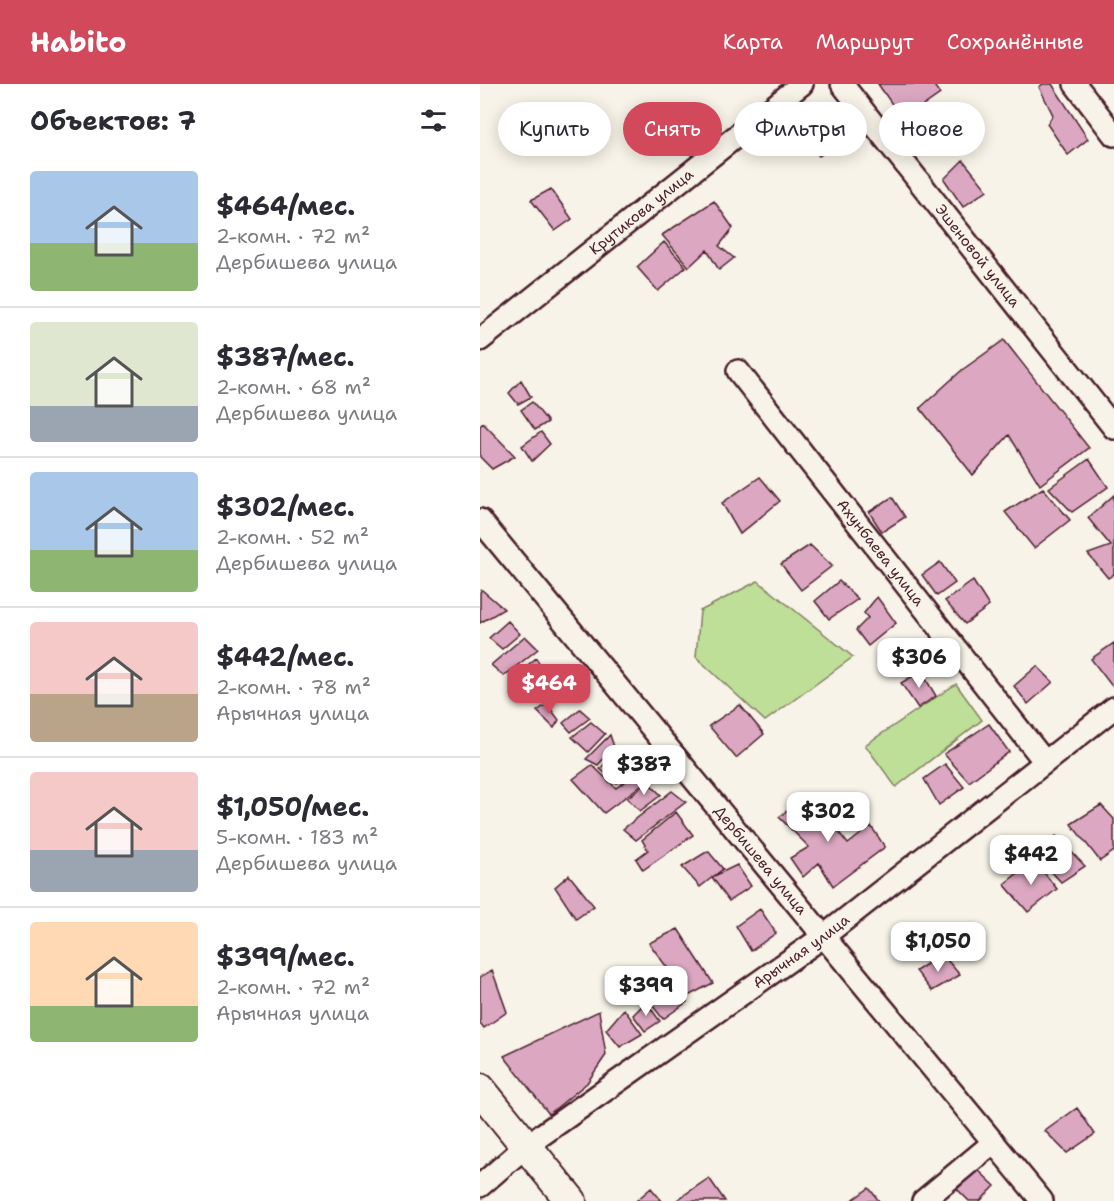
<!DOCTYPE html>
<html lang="ru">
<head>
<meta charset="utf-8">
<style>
  :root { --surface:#fff; --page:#f7f7f7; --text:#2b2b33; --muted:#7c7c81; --line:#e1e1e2; --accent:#d1495b }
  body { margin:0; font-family:"Shantell Sans",sans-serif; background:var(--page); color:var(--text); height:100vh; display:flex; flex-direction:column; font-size:22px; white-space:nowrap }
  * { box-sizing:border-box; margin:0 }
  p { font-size:20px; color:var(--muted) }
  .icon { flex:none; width:33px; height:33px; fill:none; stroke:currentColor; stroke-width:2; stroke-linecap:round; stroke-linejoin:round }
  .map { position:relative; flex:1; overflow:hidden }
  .panel { display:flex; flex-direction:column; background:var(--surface); width:480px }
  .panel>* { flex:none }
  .banner { position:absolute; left:18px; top:18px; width:525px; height:54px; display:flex; gap:12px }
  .price { position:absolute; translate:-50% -51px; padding:0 14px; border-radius:12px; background:#fff; color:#222; font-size:20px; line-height:39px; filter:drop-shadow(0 2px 3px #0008) }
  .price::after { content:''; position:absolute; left:50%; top:36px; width:18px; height:14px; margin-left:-9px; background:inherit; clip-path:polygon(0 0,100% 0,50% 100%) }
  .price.current { background:var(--accent); color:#fff }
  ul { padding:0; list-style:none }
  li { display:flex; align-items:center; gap:18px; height:150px; padding:0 30px }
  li+li { border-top:2px solid var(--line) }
  li span { display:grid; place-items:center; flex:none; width:168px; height:120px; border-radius:6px; color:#555 }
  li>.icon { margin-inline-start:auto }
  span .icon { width:72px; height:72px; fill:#fffc; stroke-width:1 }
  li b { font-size:26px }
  h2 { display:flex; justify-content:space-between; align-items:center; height:72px; padding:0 30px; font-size:26px }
  .chip { padding:0 21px; border-radius:27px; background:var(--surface); box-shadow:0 3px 15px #0003; font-size:21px; line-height:54px }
  .chip.current { background:var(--accent); color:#fff }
  header { display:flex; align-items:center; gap:36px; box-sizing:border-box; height:84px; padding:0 30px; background:var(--accent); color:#fff }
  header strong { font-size:28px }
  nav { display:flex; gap:33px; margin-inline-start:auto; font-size:21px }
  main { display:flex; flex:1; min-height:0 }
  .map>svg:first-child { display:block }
  .green { fill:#bddf98; stroke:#847f62; stroke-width:1.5 }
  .building { fill:#dba7c1; stroke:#4a1f2b; stroke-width:1.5 }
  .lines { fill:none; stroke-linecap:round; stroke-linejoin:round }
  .street-casing { stroke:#4a1f2b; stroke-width:26 }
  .secondary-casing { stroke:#4a1f2b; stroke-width:34 }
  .street { stroke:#f7f3e8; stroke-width:21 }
  .secondary { stroke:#f7f3e8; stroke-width:30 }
  .labels { text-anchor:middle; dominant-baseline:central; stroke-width:4.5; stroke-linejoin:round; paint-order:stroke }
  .street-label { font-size:15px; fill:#4a1f2b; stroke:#f7f3e8 }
</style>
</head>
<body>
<header>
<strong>Habito</strong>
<nav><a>Карта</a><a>Маршрут</a><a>Сохранённые</a></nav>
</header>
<main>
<section class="panel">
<h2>Объектов: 7<svg class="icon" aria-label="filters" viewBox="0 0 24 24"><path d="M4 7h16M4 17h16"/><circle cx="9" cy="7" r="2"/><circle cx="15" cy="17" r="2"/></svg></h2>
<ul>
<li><span style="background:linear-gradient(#a9c7e8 60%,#8fb573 0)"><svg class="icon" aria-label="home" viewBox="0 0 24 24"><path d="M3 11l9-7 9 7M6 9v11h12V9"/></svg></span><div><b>$464/мес.</b><p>2-комн. · 72 m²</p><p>Дербишева улица</p></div></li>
<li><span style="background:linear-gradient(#dfe7d0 70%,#9aa5b1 0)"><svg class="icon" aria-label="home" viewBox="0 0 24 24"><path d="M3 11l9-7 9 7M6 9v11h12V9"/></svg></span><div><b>$387/мес.</b><p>2-комн. · 68 m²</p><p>Дербишева улица</p></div></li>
<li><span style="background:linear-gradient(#a9c7e8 65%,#8fb573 0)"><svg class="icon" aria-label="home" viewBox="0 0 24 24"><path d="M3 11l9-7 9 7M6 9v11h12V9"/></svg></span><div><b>$302/мес.</b><p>2-комн. · 52 m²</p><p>Дербишева улица</p></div></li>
<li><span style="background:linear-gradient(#f6c9c9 60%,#b9a48a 0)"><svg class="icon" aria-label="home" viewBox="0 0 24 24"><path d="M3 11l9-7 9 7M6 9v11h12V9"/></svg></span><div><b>$442/мес.</b><p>2-комн. · 78 m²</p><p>Арычная улица</p></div></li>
<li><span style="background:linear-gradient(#f6c9c9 65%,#9aa5b1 0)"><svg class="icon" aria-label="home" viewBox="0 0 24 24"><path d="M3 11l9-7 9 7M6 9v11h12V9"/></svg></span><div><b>$1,050/мес.</b><p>5-комн. · 183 m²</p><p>Дербишева улица</p></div></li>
<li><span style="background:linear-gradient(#ffd9b3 70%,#8fb573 0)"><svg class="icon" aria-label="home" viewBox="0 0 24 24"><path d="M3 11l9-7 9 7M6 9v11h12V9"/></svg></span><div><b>$399/мес.</b><p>2-комн. · 72 m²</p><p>Арычная улица</p></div></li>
</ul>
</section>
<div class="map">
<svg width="634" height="1117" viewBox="0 0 634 1117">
  <rect width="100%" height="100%" fill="#f7f3e8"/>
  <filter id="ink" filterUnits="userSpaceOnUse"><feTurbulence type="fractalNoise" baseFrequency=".0167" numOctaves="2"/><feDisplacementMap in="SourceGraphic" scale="12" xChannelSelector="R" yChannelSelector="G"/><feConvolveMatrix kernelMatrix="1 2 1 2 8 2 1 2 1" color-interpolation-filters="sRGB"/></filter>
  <g filter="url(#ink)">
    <!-- green -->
    <path class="green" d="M278 497 373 573 285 637 216 573 220 527Z
      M476 600 502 636 416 703 385 661Z"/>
    <!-- building -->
    <path class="building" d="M398 0H453L460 10 423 36Z
      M563 0H572L608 55 588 71 567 40 573 31 559 3Z
      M345 23 365 55 339 72 322 52Z
      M483 76 507 106 483 123 464 95Z
      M71 105 92 135 75 147 51 116Z
      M234 117 253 144 239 162 254 174 239 186 227 166 209 183 182 151Z
      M184 158 206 183 178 207 157 183Z
      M524 256 609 364 560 401 529 351 493 391 440 324 482 286Z
      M41 296 51 313 38 320 29 309Z
      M52 318 68 338 55 346 41 326Z
      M3 339 35 372 12 385 0 373V342Z
      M61 348 70 360 52 377 42 362Z
      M609 375 628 403 592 428 569 404Z
      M280 393 300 417 260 450 242 419Z
      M563 404 590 436 554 464 525 428Z
      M634 411V490L628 494 608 470 631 462 608 434Z
      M412 413 425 433 402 448 389 428Z
      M330 461 352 482 321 506 301 480Z
      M460 478 475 499 457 512 442 491Z
      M359 497 378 515 349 535 335 517Z
      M493 497 509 522 485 540 465 517Z
      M2 506 24 525 0 539V508Z
      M397 513 416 539 388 562 376 546 388 534 384 529Z
      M28 537 40 550 22 565 9 554Z
      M45 552 58 565 24 592 11 581Z
      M634 559V599L631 601 611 575Z
      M56 574 69 594 50 608 36 591Z
      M557 582 573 598 548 620 534 602Z
      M441 587 456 612 438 624 421 599Z
      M67 620 79 636 74 644 57 627Z
      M260 621 284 650 256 674 229 642Z
      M100 625 110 634 91 648 83 639Z
      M111 638 125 650 108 668 92 653Z
      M509 640 529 668 489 698 464 670Z
      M130 651 134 663 118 681 106 675Z
      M140 664 159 680 137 699 120 685Z
      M465 680 484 703 459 721 444 695Z
      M112 681 136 704 164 684 173 692 124 729 93 695Z
      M168 698 181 711 160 727 147 714Z
      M192 707 206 718 156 756 143 745Z
      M329 710 368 760 391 742 405 763 353 802 339 779 323 793 310 774 329 763 299 733Z
      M621 721 634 735V767L620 777 591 740Z
      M196 728 213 751 163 786 156 775 168 766 162 756Z
      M576 752 605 782 581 798 555 770Z
      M228 767 243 785 220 803 202 783Z
      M554 776 577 805 548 828 524 800Z
      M257 781 271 802 249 817 232 793Z
      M89 791 114 822 96 835 75 803Z
      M280 825 296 849 271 867 256 842Z
      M198 845 233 899 208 912 169 859Z
      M462 870 480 891 452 907 436 887Z
      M12 886 27 928 4 944 0 939V893Z
      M183 898 207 918 183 935 169 917Z
      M166 918 180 937 165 947 153 931Z
      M144 925 162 950 140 963 126 946Z
      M119 927 126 971 107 999 69 1030 24 972Z
      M597 1024 615 1050 587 1069 565 1047Z
      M497 1085 515 1102 500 1117H489L477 1105Z
      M229 1094 245 1117H197V1116Z
      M171 1104 182 1117H156Z
      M389 1104 399 1117H371Z"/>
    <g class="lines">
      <defs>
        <g id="street">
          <path id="s1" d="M362 0 634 344"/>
          <path d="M595 0 634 51"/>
          <path id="s2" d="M0 256 322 0"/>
          <path id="s3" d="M258 287 565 678"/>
          <path id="s4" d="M0 436 562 1117"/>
          <path id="s5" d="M0 1102 46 1062 344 852 634 624"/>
          <path d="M443 1117 514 1058"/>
        </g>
        <path id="secondary" d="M0 1005 91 1117"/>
      </defs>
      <!-- street casing -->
      <use href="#street" class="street-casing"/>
      <!-- secondary casing -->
      <use href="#secondary" class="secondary-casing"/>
      <!-- street -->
      <use href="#street" class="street"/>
      <!-- secondary -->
      <use href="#secondary" class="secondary"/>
    </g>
  </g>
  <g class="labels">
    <!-- street labels -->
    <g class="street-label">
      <text stroke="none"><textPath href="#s2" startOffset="206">Крутикова улица</textPath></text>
      <text stroke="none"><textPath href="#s1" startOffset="219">Эшеновой улица</textPath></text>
      <text stroke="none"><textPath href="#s3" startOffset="231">Ахунбаева улица</textPath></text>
      <text stroke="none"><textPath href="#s4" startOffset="441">Дербишева улица</textPath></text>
      <text stroke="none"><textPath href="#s5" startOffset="398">Арычная улица</textPath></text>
    </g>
  </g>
</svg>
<b class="price" style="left:439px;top:605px">$306</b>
<b class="price current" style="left:69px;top:631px">$464</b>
<b class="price" style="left:164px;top:712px">$387</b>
<b class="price" style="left:348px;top:759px">$302</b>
<b class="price" style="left:551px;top:802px">$442</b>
<b class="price" style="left:458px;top:889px">$1,050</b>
<b class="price" style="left:166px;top:933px">$399</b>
<div class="banner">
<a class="chip">Купить</a>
<a class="chip current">Снять</a>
<a class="chip">Фильтры</a>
<a class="chip">Новое</a>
</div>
</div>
</main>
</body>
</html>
